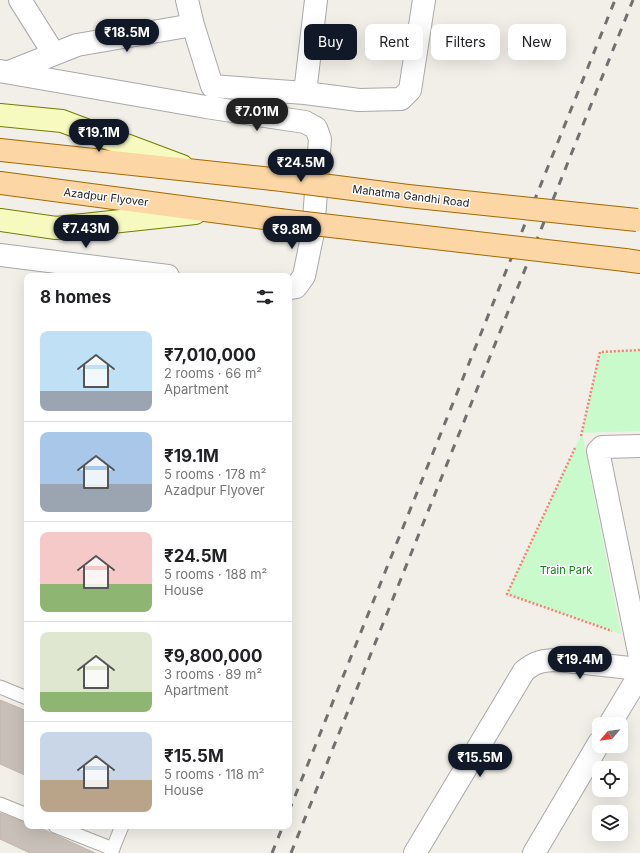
<!DOCTYPE html>
<html lang="en">
<head>
<meta charset="utf-8">
<style>
  :root { --surface:#fff; --page:#f6f6f6; --text:#202124; --muted:#757577; --line:#e0e0e0; --accent:#111827 }
  body { margin:0; font-family:Inter,sans-serif; background:var(--page); color:var(--text); height:100vh; display:flex; flex-direction:column; font-size:15px; white-space:nowrap }
  * { box-sizing:border-box; margin:0 }
  p { font-size:13px; color:var(--muted) }
  .icon { flex:none; width:22px; height:22px; fill:none; stroke:currentColor; stroke-width:2; stroke-linecap:round; stroke-linejoin:round }
  .map { position:relative; flex:1; overflow:hidden }
  .details { position:absolute; left:24px; top:273px; width:268px; height:556px; display:flex; flex-direction:column; background:var(--surface); border-radius:8px; box-shadow:0 4px 16px #0002 }
  .details>* { flex:none }
  .guide { position:absolute; left:304px; top:24px; width:276px; height:36px; display:flex; gap:8px }
  .needle { width:26px; rotate:241deg }
  .controls { position:absolute; left:592px; top:717px; display:grid; gap:8px }
  .controls a { display:grid; place-items:center; width:36px; height:36px; border-radius:8px; background:var(--surface); box-shadow:0 4px 16px #0002; font-size:20px }
  .price { position:absolute; translate:-50% -34px; padding:0 9px; border-radius:14px; background:var(--accent); color:#fff; font-size:13px; line-height:26px; filter:drop-shadow(0 1px 2px #0008) }
  .price::after { content:''; position:absolute; left:50%; top:24px; width:12px; height:9px; margin-left:-6px; background:inherit; clip-path:polygon(0 0,100% 0,50% 100%) }
  .price.current { background:#222; color:#fff }
  ul { padding:0; list-style:none }
  li { display:flex; align-items:center; gap:12px; height:100px; padding:0 16px }
  li+li { border-top:1px solid var(--line) }
  li span { display:grid; place-items:center; flex:none; width:112px; height:80px; border-radius:8px; color:#555 }
  li>.icon { margin-inline-start:auto }
  span .icon { width:48px; height:48px; fill:#fffc; stroke-width:1 }
  li b { font-size:17px }
  h2 { display:flex; justify-content:space-between; align-items:center; height:48px; padding:0 16px; font-size:17px }
  .tag { padding:0 14px; border-radius:8px; background:var(--surface); box-shadow:0 4px 16px #0002; font-size:14px; line-height:36px }
  .tag.current { background:var(--accent); color:#fff }
  .map>svg:first-child { display:block }
  .park { fill:#c8facc }
  .building { fill:#c7bfb8; stroke:#c4b6ab }
  .lines { fill:none; stroke-linecap:round; stroke-linejoin:round }
  .lane-casing { stroke:#a9a9a9; stroke-width:15 }
  .street-casing { stroke:#a9a9a9; stroke-width:24 }
  .secondary-casing { stroke:#707d05; stroke-width:24 }
  .primary-casing { stroke:#a06b00; stroke-width:24 }
  .path { stroke:#fa8072; stroke-width:2.5; stroke-dasharray:2 2; stroke-linecap:butt }
  .lane { stroke:#fff; stroke-width:13 }
  .street { stroke:#fff; stroke-width:22 }
  .secondary { stroke:#f7fabf; stroke-width:22 }
  .primary { stroke:#fcd6a4; stroke-width:22 }
  .rail { stroke:#707070; stroke-width:3; stroke-dasharray:8 8; stroke-linecap:butt }
  .primary-bridge-casing { stroke:#a06b00; stroke-width:24; stroke-linecap:butt }
  .primary-bridge { stroke:#fcd6a4; stroke-width:22 }
  .labels { text-anchor:middle; dominant-baseline:central; stroke-width:3; stroke-linejoin:round; paint-order:stroke }
  .street-label { font-size:11px; fill:#222; stroke:#fff }
  .park-label { font-size:11px; fill:#0c8416; stroke:#fff }
</style>
</head>
<body>
<div class="map">
<svg width="640" height="853" viewBox="0 0 640 853">
  <rect width="100%" height="100%" fill="#f2efe9"/>
  <!-- park -->
  <path class="park" d="M640 350V431L582 433 621 634 507 594 582 433 600 352Z"/>
  <!-- building -->
  <path class="building" d="M0 700 27 711V776L0 764Z
    M0 813 27 823V826H36L95 853H30L0 839Z"/>
  <g class="lines">
    <defs>
      <path id="lane" d="M0 687 27 698
        M0 804 27 815
        M55 826 113 849
        M111 853 122 826"/>
      <path id="street" d="M20 0 54 54
        M187 0 193 25 212 86 305 93 359 100 401 99 410 90 424 0
        M0 71 206 107 305 122 316 128 320 139 313 232 304 276 296 287 289 288
        M9 72 77 45 193 25
        M305 93 316 0
        M0 255 168 276
        M640 446 602 447 598 451 640 657
        M610 724 640 674
        M415 853 524 671C535 662 543 660 557 660L640 669
        M534 853 599 743"/>
      <path id="secondary" d="M0 115 62 121 182 166
        M0 220 56 228 195 213"/>
      <path id="primary" d="M0 150 282 180
        M0 183 279 220
        M625 260 640 262"/>
    </defs>
    <!-- lane casing -->
    <use href="#lane" class="lane-casing"/>
    <!-- street casing -->
    <use href="#street" class="street-casing"/>
    <!-- secondary casing -->
    <use href="#secondary" class="secondary-casing"/>
    <!-- primary casing -->
    <use href="#primary" class="primary-casing"/>
    <!-- path -->
    <path class="path" d="M581 436 600 352 640 350
      M575 448 507 594 612 631"/>
    <!-- lane -->
    <use href="#lane" class="lane"/>
    <!-- street -->
    <use href="#street" class="street"/>
    <!-- secondary -->
    <use href="#secondary" class="secondary"/>
    <!-- primary -->
    <use href="#primary" class="primary"/>
    <!-- rail -->
    <path class="rail" d="M289 811 615 0
      M272 853 283 826
      M291 853 633 0"/>
    <defs>
      <path id="primary-bridge" d="M282 180 408 196 637 220
        M279 220 625 260"/>
    </defs>
    <!-- primary-bridge casing -->
    <use href="#primary-bridge" class="primary-bridge-casing"/>
    <!-- primary-bridge -->
    <use href="#primary-bridge" class="primary-bridge"/>
  </g>
  <g class="labels">
    <!-- street labels -->
    <g class="street-label">
      <text transform="translate(411 196) rotate(7)">Mahatma Gandhi Road</text>
      <text transform="translate(106 197) rotate(7)">Azadpur Flyover</text>
    </g>
    <!-- park labels -->
    <g class="park-label">
      <text x="566" y="570">Train Park</text>
    </g>
  </g>
</svg>
<div class="controls">
<a><svg class="needle" viewBox="-14 -14 28 28"><path d="M0-13l5 13h-10z" fill="#e53935"/><path d="M0 13l5-13h-10z" fill="#757577"/></svg></a>
<a><svg class="icon" aria-label="locate" viewBox="0 0 24 24"><circle cx="12" cy="12" r="6"/><path d="M12 2v4M12 18v4M2 12h4M18 12h4"/></svg></a>
<a><svg class="icon" aria-label="layers" viewBox="0 0 24 24"><path d="M12 4l9 5-9 5-9-5zM3 14l9 5 9-5"/></svg></a>
</div>
<b class="price" style="left:127px;top:53px">₹18.5M</b>
<b class="price current" style="left:257px;top:132px">₹7.01M</b>
<b class="price" style="left:99px;top:153px">₹19.1M</b>
<b class="price" style="left:301px;top:183px">₹24.5M</b>
<b class="price" style="left:86px;top:249px">₹7.43M</b>
<b class="price" style="left:292px;top:250px">₹9.8M</b>
<b class="price" style="left:580px;top:680px">₹19.4M</b>
<b class="price" style="left:480px;top:778px">₹15.5M</b>
<div class="guide">
<a class="tag current">Buy</a>
<a class="tag">Rent</a>
<a class="tag">Filters</a>
<a class="tag">New</a>
</div>
<section class="details">
<h2>8 homes<svg class="icon" aria-label="filters" viewBox="0 0 24 24"><path d="M4 7h16M4 17h16"/><circle cx="9" cy="7" r="2"/><circle cx="15" cy="17" r="2"/></svg></h2>
<ul>
<li><span style="background:linear-gradient(#bfe0f5 75%,#9aa5b1 0)"><svg class="icon" aria-label="home" viewBox="0 0 24 24"><path d="M3 11l9-7 9 7M6 9v11h12V9"/></svg></span><div><b>₹7,010,000</b><p>2 rooms · 66 m²</p><p>Apartment</p></div></li>
<li><span style="background:linear-gradient(#a9c7e8 65%,#9aa5b1 0)"><svg class="icon" aria-label="home" viewBox="0 0 24 24"><path d="M3 11l9-7 9 7M6 9v11h12V9"/></svg></span><div><b>₹19.1M</b><p>5 rooms · 178 m²</p><p>Azadpur Flyover</p></div></li>
<li><span style="background:linear-gradient(#f6c9c9 65%,#8fb573 0)"><svg class="icon" aria-label="home" viewBox="0 0 24 24"><path d="M3 11l9-7 9 7M6 9v11h12V9"/></svg></span><div><b>₹24.5M</b><p>5 rooms · 188 m²</p><p>House</p></div></li>
<li><span style="background:linear-gradient(#dfe7d0 75%,#8fb573 0)"><svg class="icon" aria-label="home" viewBox="0 0 24 24"><path d="M3 11l9-7 9 7M6 9v11h12V9"/></svg></span><div><b>₹9,800,000</b><p>3 rooms · 89 m²</p><p>Apartment</p></div></li>
<li><span style="background:linear-gradient(#c9d6e8 60%,#b9a48a 0)"><svg class="icon" aria-label="home" viewBox="0 0 24 24"><path d="M3 11l9-7 9 7M6 9v11h12V9"/></svg></span><div><b>₹15.5M</b><p>5 rooms · 118 m²</p><p>House</p></div></li>
</ul>
</section>
</div>
</body>
</html>
